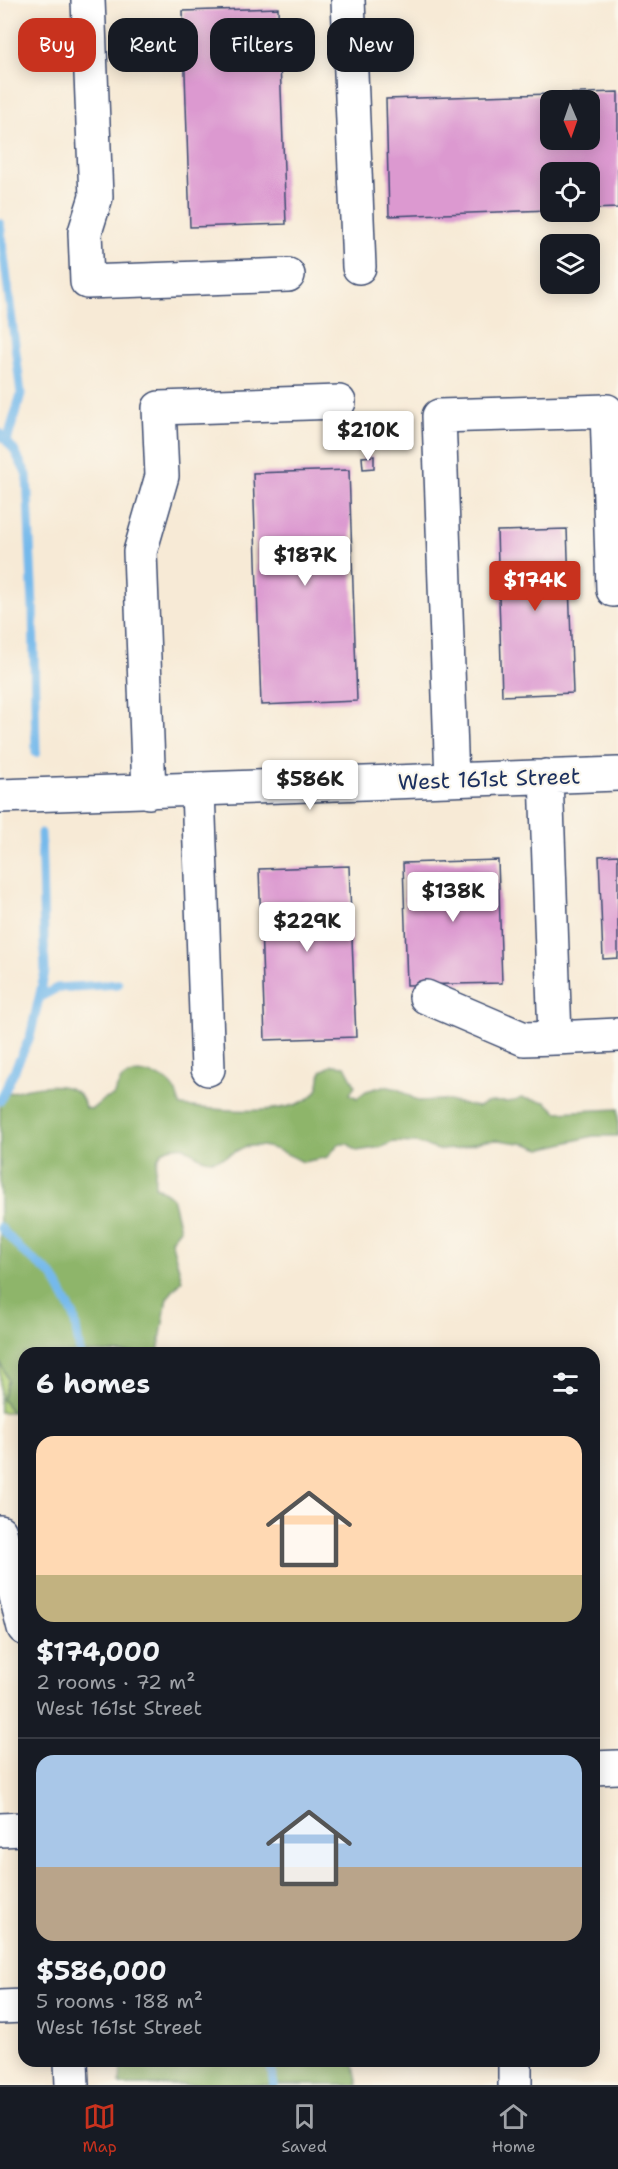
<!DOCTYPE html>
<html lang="en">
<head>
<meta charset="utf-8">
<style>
  :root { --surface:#171b24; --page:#20242c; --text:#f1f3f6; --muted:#9ea1a6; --line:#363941; --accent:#c8321e }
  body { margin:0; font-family:"Shantell Sans",sans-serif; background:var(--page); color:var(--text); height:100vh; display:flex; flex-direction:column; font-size:22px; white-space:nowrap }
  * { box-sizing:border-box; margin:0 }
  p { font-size:20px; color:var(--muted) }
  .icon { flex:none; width:33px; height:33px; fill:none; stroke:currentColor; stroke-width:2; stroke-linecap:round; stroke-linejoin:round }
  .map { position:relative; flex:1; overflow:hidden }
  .sheet { position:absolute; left:18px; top:1347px; width:582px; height:720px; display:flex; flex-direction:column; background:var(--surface); border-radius:18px; box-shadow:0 3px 15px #0003 }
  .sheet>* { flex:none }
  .banner { position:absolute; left:18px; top:18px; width:582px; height:54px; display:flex; gap:12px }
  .needle { width:39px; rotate:178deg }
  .buttons { position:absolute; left:540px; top:90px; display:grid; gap:12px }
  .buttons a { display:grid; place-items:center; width:60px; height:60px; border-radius:12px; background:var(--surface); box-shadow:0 3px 15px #0003; font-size:30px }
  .price { position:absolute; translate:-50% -51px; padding:0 14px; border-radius:6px; background:#fff; color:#222; font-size:20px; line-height:39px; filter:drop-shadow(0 2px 3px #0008) }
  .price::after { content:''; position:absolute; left:50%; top:36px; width:18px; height:14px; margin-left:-9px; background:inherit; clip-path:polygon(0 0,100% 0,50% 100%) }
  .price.active { background:var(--accent); color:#fff }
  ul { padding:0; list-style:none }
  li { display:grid; align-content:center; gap:12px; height:318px; padding:0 18px }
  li+li { border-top:2px solid var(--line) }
  li span { display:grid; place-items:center; height:186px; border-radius:18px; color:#555 }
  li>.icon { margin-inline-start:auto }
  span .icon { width:108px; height:108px; fill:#fffc; stroke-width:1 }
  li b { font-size:26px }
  h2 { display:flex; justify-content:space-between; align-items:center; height:72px; padding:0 18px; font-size:26px }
  .pill { padding:0 21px; border-radius:18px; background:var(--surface); box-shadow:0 3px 15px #0003; font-size:21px; line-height:54px }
  .pill.active { background:var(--accent); color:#fff }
  .tabs { display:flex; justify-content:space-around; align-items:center; height:84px; border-top:2px solid var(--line); background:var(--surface); font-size:16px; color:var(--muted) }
  .tabs a { display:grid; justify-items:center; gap:3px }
  .tabs .active { color:var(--accent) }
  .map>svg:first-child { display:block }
  .green { fill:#b3d37a; stroke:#67816c; stroke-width:1.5 }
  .forest { fill:#8eb56a; stroke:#547264; stroke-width:1.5 }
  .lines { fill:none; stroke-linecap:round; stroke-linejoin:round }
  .stream { stroke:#75b9eb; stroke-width:9 }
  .building { fill:#dc99d0; fill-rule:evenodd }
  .minor-casing { stroke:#3c4b70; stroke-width:36 }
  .minor { stroke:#fff; stroke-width:33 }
  .labels { text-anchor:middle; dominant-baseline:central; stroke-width:4.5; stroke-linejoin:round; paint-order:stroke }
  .street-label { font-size:22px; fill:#1b2f5e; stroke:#fbf7ec }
</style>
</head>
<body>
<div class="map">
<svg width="618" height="2085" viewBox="0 0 618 2085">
  <rect width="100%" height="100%" fill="#fbf7ec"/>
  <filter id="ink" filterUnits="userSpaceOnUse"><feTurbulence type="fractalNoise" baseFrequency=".0167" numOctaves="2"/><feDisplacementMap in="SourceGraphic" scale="12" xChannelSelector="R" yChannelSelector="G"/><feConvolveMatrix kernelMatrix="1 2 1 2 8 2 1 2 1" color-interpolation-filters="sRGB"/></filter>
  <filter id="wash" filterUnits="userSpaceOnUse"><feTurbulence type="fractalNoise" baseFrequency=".008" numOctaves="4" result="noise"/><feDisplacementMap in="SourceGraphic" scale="24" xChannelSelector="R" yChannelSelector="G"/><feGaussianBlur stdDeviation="1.35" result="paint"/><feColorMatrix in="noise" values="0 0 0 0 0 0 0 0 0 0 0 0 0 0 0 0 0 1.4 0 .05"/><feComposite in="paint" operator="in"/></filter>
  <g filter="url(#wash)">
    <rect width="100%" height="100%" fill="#f7ead6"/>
    <!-- green -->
    <path class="green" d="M0 1362 8 1379 2 1399 12 1412H0Z"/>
    <!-- forest -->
    <path class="forest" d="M333 1065 345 1066 355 1085 350 1094 357 1098 366 1091 384 1086 398 1089 418 1101 444 1100 478 1107C492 1096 508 1107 521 1098L546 1102 557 1112 618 1109V1136H593L541 1149 527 1144 498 1140 483 1141 456 1149 439 1150 416 1143 393 1142 382 1147 357 1151 348 1144H338L328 1157 303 1162C284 1152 259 1139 238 1150 228 1155 224 1159 213 1160 199 1160 195 1153 184 1147 181 1146 178 1147 175 1147 155 1147 154 1170 155 1186L172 1197 180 1229 171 1240 182 1280 167 1298 158 1353H24V1412H12L2 1399 8 1379 0 1362V1096C23 1088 80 1072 85 1108L92 1109 103 1100 113 1096C116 1091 118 1083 122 1079 136 1068 164 1074 174 1088 177 1093 178 1101 181 1106 210 1109 299 1120 317 1090 320 1085 320 1077 321 1071Z
      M121 2061H353L358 2085H120Z"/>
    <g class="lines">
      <!-- stream -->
      <path class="stream" d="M0 223 21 394 7 441
        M0 433 14 450 27 475 33 607 36 753
        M40 997 57 988 118 984
        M0 1101 30 1037 45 972 41 833
        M0 1227 22 1251 53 1276 74 1316 80 1353
        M270 2061 274 2085"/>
    </g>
    <g id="blocks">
      <!-- building -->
      <path class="building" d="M278 8 286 224 190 227 183 11Z
        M618 92V208L590 209V172H550V210L389 216 386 99ZM550 100H590V140H550Z
        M374 456V468L363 469 362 457Z
        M349 470 357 701 261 705 253 473Z
        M567 529 573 693 502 696 497 531Z
        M618 855V958L603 959 599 856Z
        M498 860 502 983 407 985 403 863Z
        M349 866 356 1037 265 1040 259 869Z"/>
    </g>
  </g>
  <g filter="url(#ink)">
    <use href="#blocks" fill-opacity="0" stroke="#3c4b70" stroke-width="1.5"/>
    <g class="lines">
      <defs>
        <path id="minor" d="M88 0 96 197 85 232 87 282 288 275
          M348 0 359 267
          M546 776 555 1038 618 1035
          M452 780 439 416 607 411 613 590
          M198 790 208 1069
          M149 792 140 552 162 476 159 408 339 402
          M0 796 618 774
          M426 997 524 1039 555 1038
          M0 1532 24 1628
          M594 1768 618 1767
          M0 1830 24 1829
          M0 2007 24 2006
          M71 2061 72 2085
          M515 2061V2085"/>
      </defs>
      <!-- minor casing -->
      <use href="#minor" class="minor-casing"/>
      <!-- minor -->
      <use href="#minor" class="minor"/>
    </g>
  </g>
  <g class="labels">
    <!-- street labels -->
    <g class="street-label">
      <text transform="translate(489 779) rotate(-2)">West 161st Street</text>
    </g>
  </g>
</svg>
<div class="buttons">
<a><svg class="needle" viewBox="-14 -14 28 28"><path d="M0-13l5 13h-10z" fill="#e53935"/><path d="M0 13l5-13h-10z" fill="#9ea1a6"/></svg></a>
<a><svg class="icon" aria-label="locate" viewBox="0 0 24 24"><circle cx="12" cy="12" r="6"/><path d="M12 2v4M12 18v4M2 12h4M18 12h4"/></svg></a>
<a><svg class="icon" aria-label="layers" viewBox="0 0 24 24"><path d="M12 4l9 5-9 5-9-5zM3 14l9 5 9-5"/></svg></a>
</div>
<b class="price" style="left:368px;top:462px">$210K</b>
<b class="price" style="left:305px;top:587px">$187K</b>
<b class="price active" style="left:535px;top:612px">$174K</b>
<b class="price" style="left:310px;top:811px">$586K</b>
<b class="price" style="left:453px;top:923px">$138K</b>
<b class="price" style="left:307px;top:953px">$229K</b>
<div class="banner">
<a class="pill active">Buy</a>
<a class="pill">Rent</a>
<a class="pill">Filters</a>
<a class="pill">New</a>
</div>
<section class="sheet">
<h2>6 homes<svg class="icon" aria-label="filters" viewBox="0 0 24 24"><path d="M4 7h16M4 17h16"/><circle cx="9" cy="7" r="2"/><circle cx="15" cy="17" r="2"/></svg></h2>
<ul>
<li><span style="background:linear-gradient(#ffd9b3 75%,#c2b280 0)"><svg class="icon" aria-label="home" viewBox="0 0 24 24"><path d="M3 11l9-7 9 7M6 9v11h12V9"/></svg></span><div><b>$174,000</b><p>2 rooms · 72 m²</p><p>West 161st Street</p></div></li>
<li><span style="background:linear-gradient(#a9c7e8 60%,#b9a48a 0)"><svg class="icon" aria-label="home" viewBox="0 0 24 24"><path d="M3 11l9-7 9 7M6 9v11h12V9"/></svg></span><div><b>$586,000</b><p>5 rooms · 188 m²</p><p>West 161st Street</p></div></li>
</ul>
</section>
</div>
<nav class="tabs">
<a class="active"><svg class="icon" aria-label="map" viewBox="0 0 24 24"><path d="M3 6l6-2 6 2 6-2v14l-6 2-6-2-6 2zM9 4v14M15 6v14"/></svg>Map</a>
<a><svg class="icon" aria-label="saved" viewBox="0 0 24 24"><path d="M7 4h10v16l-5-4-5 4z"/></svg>Saved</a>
<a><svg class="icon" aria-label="home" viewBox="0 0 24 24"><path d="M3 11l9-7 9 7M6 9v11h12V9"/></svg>Home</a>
</nav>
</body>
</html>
